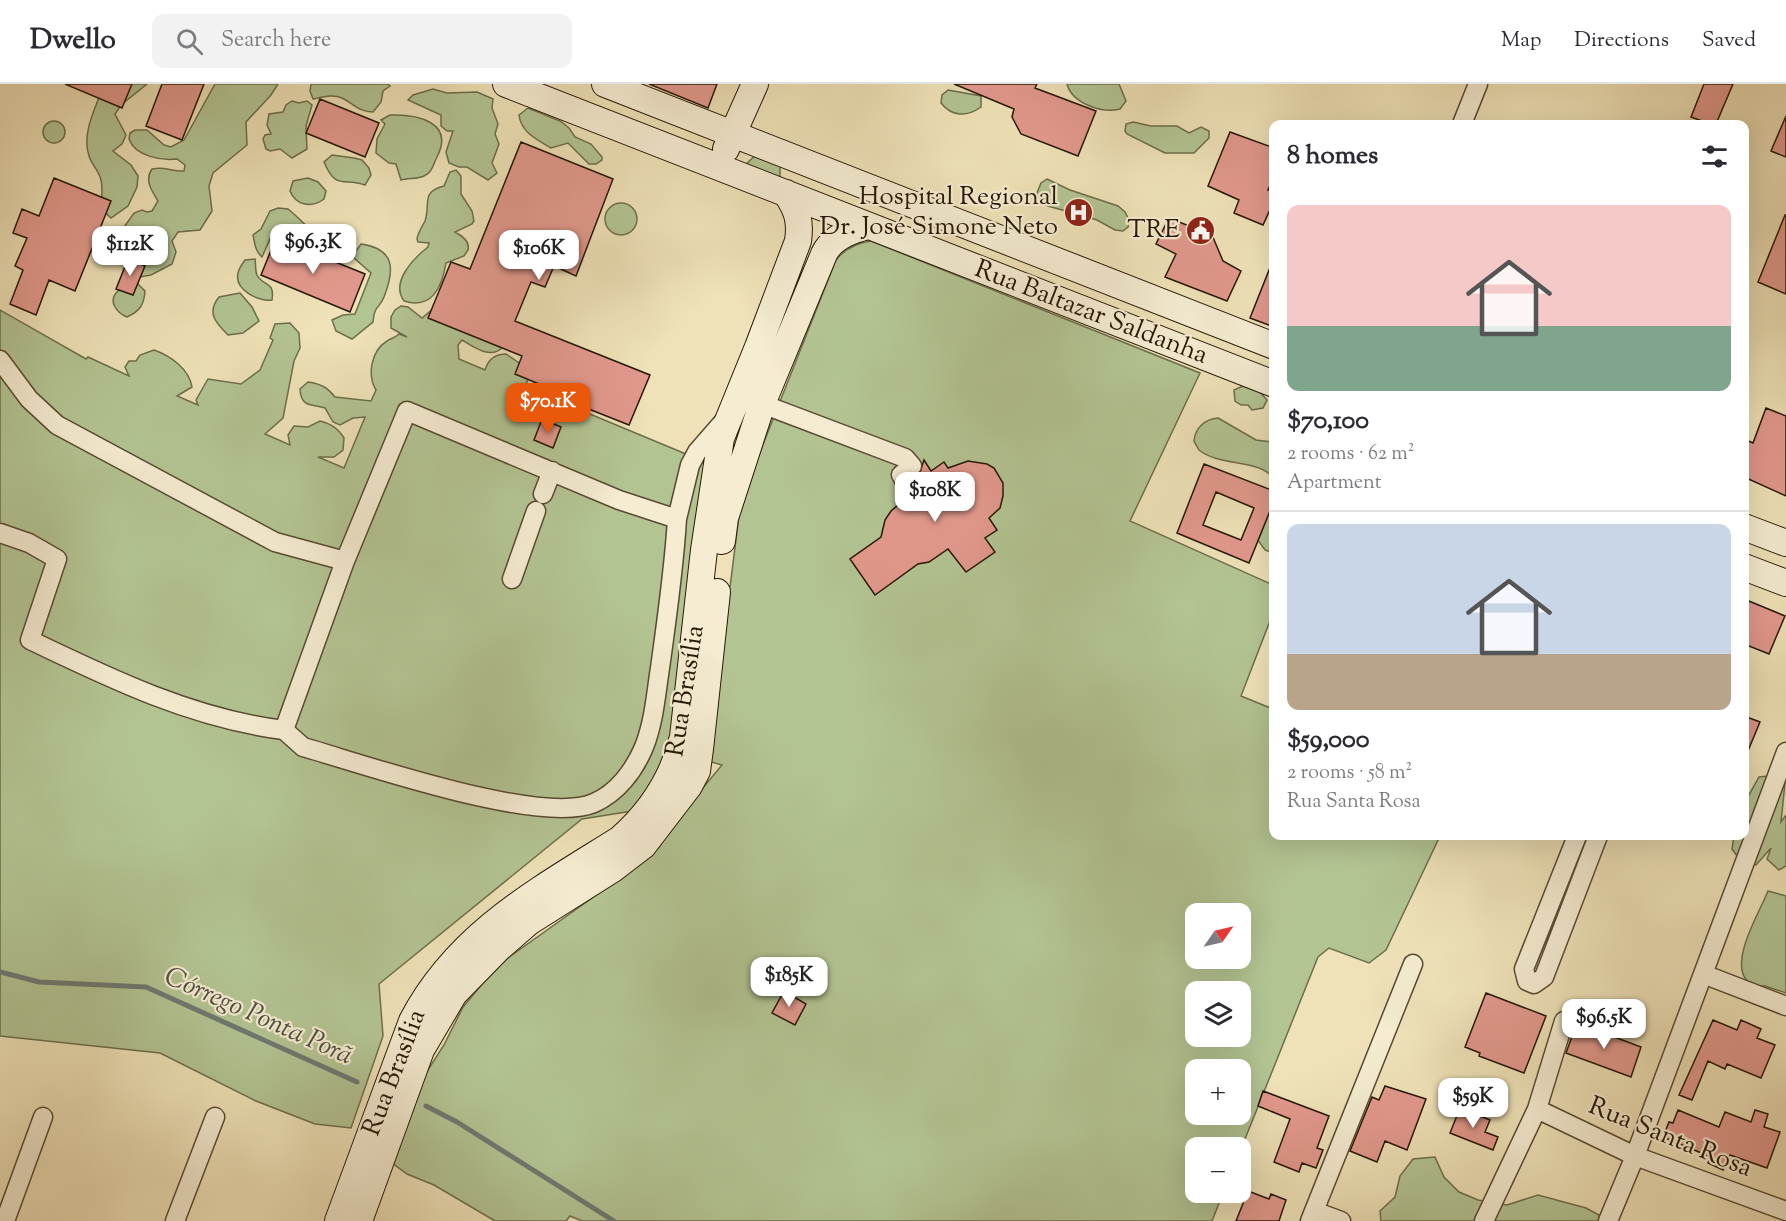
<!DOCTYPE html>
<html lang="en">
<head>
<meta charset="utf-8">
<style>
  :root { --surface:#fff; --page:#f2f2f3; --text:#2b2b33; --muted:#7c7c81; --line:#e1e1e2; --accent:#ea580c }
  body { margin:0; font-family:"Sorts Mill Goudy",serif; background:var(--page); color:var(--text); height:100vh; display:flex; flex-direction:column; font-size:22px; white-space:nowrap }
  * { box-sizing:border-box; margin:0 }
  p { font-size:20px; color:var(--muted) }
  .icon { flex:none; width:33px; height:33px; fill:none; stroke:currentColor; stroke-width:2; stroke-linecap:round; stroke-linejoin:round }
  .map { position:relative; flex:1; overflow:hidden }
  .sheet { position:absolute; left:1269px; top:36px; width:480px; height:720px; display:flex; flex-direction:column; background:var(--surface); border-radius:12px; box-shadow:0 6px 24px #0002 }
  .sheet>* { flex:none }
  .needle { width:39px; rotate:56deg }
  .controls { position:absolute; left:1185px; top:819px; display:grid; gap:12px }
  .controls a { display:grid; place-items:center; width:66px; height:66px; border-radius:12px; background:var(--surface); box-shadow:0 6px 24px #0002; font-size:30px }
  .price { position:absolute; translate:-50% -51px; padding:0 14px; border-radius:12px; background:#fff; color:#222; font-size:20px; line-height:39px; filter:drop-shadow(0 2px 3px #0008) }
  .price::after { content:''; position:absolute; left:50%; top:36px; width:18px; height:14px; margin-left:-9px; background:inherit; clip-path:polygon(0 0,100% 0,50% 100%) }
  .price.active { background:var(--accent); color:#fff }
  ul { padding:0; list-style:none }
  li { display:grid; align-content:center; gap:12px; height:318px; padding:0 18px }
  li+li { border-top:2px solid var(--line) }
  li span { display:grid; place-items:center; height:186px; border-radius:12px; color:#555 }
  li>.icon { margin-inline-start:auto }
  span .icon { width:108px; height:108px; fill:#fffc; stroke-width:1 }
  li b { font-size:26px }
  h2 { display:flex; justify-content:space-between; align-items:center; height:72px; padding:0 18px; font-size:26px }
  header { display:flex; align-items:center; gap:36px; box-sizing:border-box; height:84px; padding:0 30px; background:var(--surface); border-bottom:2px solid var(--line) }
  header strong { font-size:28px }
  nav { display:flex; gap:33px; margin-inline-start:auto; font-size:21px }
  .search { width:420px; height:54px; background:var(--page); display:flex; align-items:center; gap:15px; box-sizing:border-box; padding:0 21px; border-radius:12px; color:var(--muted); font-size:22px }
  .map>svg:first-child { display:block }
  .green { fill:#b3c493; stroke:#6c6e4c; stroke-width:1.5; fill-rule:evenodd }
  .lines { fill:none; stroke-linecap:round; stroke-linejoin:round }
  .stream { stroke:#6f7972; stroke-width:5 }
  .building { fill:#e2998d; stroke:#261705; stroke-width:1.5; fill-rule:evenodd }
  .street-casing { stroke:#584a32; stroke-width:21 }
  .secondary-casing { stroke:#261705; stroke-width:28 }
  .street { stroke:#f5ecd1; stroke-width:18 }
  .secondary { stroke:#f5ecd1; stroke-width:26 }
  .labels { text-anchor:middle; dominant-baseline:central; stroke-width:4.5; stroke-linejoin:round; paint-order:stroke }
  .poi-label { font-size:26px; fill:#261705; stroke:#f5ecd1; text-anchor:end }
  .street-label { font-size:26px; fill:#261705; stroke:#f5ecd1 }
  .water-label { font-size:27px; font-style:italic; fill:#505044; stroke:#f5ecd1 }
</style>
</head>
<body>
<header>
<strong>Dwello</strong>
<div class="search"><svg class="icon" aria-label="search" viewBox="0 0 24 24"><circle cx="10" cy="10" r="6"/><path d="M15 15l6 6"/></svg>Search here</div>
<nav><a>Map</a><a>Directions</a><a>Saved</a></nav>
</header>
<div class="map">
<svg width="1786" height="1137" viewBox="0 0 1786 1137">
  <rect width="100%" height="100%" fill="#efe2b8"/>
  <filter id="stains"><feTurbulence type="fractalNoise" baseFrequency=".00333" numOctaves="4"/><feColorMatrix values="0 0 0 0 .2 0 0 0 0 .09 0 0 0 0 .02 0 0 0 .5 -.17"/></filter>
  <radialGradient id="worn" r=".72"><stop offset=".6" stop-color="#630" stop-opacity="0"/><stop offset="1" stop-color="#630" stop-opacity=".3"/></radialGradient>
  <!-- green -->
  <path class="green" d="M104 0H147L121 21 115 30 126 51 122 60 113 67 131 81 138 92 137 103 128 122 111 134C95 121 105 113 101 96 99 87 92 81 89 72 81 48 97 22 104 0Z
    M215 0H278L271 11 246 38 247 61 213 89 209 102 212 127 200 146 178 148 172 157 176 168 172 180 151 191 140 193C127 184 118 170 117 153L134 129 142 126 147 128 152 127 158 117C152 107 144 96 152 85 165 82 173 88 184 87L185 81 177 75C161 77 135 72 129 55L130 49 135 46H147L164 61 171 63 184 56Z
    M311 0H388L390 2 383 7 381 18 373 28C359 28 354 20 342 14 333 10 323 13 313 15L310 7Z
    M1067 0H1119L1126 17 1120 25C1102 30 1072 19 1067 0Z
    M433 5 447 9 477 8 493 15 492 24 498 40 495 50 499 60 492 79 497 89 488 96 467 83H459L449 79 446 68 453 47H447L441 42V31C430 26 419 21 408 16L413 11Z
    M948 6 981 12V23C967 33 952 33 941 19L942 11Z
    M292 17 299 19 307 17 312 21 306 42 307 65 292 74 280 65 270 67 266 65 263 55 265 51 271 50 267 41 269 30 283 28 286 21Z
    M528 24 560 37 569 44 575 53 591 60 602 73V76L596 80H589L568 59 551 64C536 55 521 48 519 31Z
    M390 31C417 30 455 38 437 73 433 80 433 88 424 92 418 95 408 94 401 96L396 80 389 79 376 69 377 55 385 40 381 36Z
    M43 48a11 11 0 1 1 22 0a11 11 0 1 1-22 0Z
    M1133 38 1151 42H1177L1189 49 1201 43 1209 47V54L1194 69H1165L1127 50 1125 47 1126 40Z
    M758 69 780 81V97L744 82Z
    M332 71 354 74 362 76 369 84 371 91 365 101C344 93 336 107 324 78Z
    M456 86 461 92V110L472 127 474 137 472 140 455 148C462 152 470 157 468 166L464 172 446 179C442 203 432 226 404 217 390 198 414 174 428 163L429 159 418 158 417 155C418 148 422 143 425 137 431 120 420 108 444 102L450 88Z
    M308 94 318 98 326 107 324 115C312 124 296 122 290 107L293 97Z
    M1047 95 1070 106 1118 122 1125 128 1129 136 1128 143 1123 147 1115 146 1097 136 1048 122 1042 118 1037 109 1041 99Z
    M605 135a16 16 0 1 1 32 0a16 16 0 1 1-32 0Z
    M278 124 288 125C305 138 307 149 330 151L338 161 331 168C308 168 303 153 283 147L270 155 262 173C255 167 255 160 253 151L261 145 270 127Z
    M871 157 1200 289 1130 437 1273 501V529L1241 612 1273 625 1274 752H1440L1386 866 1369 879 1329 864 1318 873 1241 1065 1240 1064H1196V1108L1223 1109 1212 1137H582L570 1132 566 1137H495L434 1101 407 1090 376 1067 444 961 463 923 498 881 644 777 659 763 682 729 722 681 708 677 741 416 836 176C845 165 855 159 871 157ZM1196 830H1240V874H1196ZM1196 908H1240V952H1196ZM1196 986H1240V1030H1196Z
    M361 160C395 165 395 185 384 213 379 226 375 219 373 238L352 255 336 247 332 236 343 231 355 230 371 189 354 174 356 167Z
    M255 175C256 180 255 187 257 191 263 203 275 196 272 216 259 218 234 206 238 189 239 184 242 180 245 176Z
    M137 199 145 207C144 221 140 227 127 233 117 229 107 217 118 207 123 203 131 201 137 199Z
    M240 209 252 223 259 237 243 249 228 251C216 239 206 229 219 213Z
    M401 222 408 223 422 234 433 225 503 263C491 276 474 263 462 256L458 261 459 275 485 286C488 276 495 270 506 270L522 281 528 295 525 303 710 380 680 643 645 725 582 735 379 900 383 952 351 1044 315 1040 256 1017 160 969 0 952V226L86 275 88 273 129 292 125 283 129 277H136L140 271 154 266C171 272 189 285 192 303L177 312 198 321 196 316 208 295 241 300 260 286 273 256 270 254 275 240 290 239 299 249 300 264 294 277 283 334 265 350 290 361 288 351 294 342 308 343 320 337C331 340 338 344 344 354L343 366 334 373H318L344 384 365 333 353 334 340 341 333 338 325 324C312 320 301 324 300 305L308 298C321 300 327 303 335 313L371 317 376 306C367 291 371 267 387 257 391 254 395 254 399 250L407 253 391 244V233L395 226Z
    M1243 302 1260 308 1267 316 1263 324 1252 326 1248 321H1241L1235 317 1234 306Z
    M1218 334 1256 356 1273 358V394C1260 375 1220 383 1199 366L1194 357C1195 344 1205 335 1218 334Z
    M1273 414V469L1265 466 1257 455Z
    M1786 690 1781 738 1786 731V782L1779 786 1767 775 1771 764 1756 781 1742 779 1732 765 1734 752H1744L1745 718 1759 693Z
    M1768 807 1786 812V909L1765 902H1751C1749 898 1744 894 1743 890 1735 868 1760 827 1768 807Z
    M1435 1073 1444 1093 1459 1108 1478 1116 1507 1121 1538 1111 1586 1124 1610 1137H1381L1380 1127 1395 1113 1400 1092 1413 1075Z"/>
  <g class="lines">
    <!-- stream -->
    <path class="stream" d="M0 888 39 898 146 903 357 998
      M426 1022 457 1038 614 1137"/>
  </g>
  <!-- building -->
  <path class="building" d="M65 0H132L122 24Z
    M162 0H204L182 56 146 42Z
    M649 0H717L708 24Z
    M954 0H1037L1035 4 1096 27 1078 72 1021 50 1012 33 1014 25Z
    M1704 0H1733L1716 40H1710L1691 33Z
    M320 15 379 39 365 73 306 49Z
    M1786 32V73L1771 67Z
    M1230 48 1274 64V92L1268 106 1274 108V117L1263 141 1234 129 1239 116 1208 102Z
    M521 58 613 95 576 192 554 182 545 203 531 198 515 237 650 291 629 341 556 312 558 308 515 290 522 272 428 234 451 178 470 185Z
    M54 94 111 117 75 207 49 196 36 231 10 220 23 186 15 182 27 154 13 149 22 125 39 132Z
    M1785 131H1786V210L1758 198Z
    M1169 134 1212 151 1223 177 1241 187 1227 217 1165 193 1176 170 1156 160Z
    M276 154 365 190 350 228 261 191Z
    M128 175 145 182 133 211 116 205Z
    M1273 176H1274V243L1250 234Z
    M1766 324 1786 332V412L1744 393V355L1753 359Z
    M542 335 561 343 553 364 534 356Z
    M924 376 931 387 944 378 948 384 968 377 987 380 994 384 1003 399V412L1000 424 989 434 997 446 985 454 995 468 966 488 948 465 929 478 918 480 875 511 850 475 881 453 885 436 891 427 905 415 895 400 903 402 919 391Z
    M1204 380 1274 407V417L1249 479 1177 449ZM1216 408 1254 424 1241 456 1203 441Z
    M1744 515 1785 532 1769 570 1744 560Z
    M1744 632 1760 638 1745 674H1744Z
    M784 907 806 920 795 941 772 929Z
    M1486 909 1546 932 1524 989 1479 972 1480 969 1465 963Z
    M1713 936 1737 946 1741 936 1761 945 1757 954 1775 961 1761 994 1727 980 1725 985 1708 977 1692 1016 1679 1011Z
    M1577 939 1641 963 1631 993 1566 969Z
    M1385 1002 1426 1015 1407 1066 1385 1057 1377 1078 1350 1067 1372 1013 1379 1016Z
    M1263 1007 1329 1032 1317 1064 1323 1066 1316 1084 1302 1079 1299 1088 1274 1078 1290 1035 1258 1022Z
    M1460 1024 1490 1036 1485 1048 1498 1053 1493 1066 1450 1049Z
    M1678 1026 1719 1043 1725 1028 1751 1038 1755 1026 1768 1030 1764 1043 1780 1048 1767 1084 1730 1071 1723 1086 1708 1079 1711 1073 1663 1053 1669 1038 1673 1039Z
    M1248 1107 1269 1115 1271 1110 1286 1116 1279 1137H1236Z"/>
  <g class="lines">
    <defs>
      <path id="street" d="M1462 40 1478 0
        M0 276 29 315 57 341 275 458 345 477
        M762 320 905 374 912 382 901 391
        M543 410 552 387
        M677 435C674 485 667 534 660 584 656 610 654 638 644 663 634 687 617 709 594 719 541 742 363 680 303 663L284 646 345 477 407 327 619 416 677 435 690 381 697 368 724 337
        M0 449 29 459 57 475 30 556C111 595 194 635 284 646
        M512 495 536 427
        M1577 752 1524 885 1527 897 1534 900 1544 893 1598 752
        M1703 890 1786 922
        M1537 1025 1635 1072 1786 1127
        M1314 1127 1341 1137
        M5 1137 43 1033
        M175 1137 215 1033
        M1310 1137 1413 880
        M1484 1137 1537 1025 1564 937
        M1608 1137 1635 1072 1786 668"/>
      <path id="secondary" d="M506 0 1274 300
        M605 0 1274 262
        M726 65 755 0
        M1744 443 1786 459
        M722 457 725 434 762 320 824 170C832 153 851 146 868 142
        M1744 483 1786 499
        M338 1137 412 937C458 849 539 806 620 755 652 727 673 694 683 653L704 466 721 354 758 263 798 157C801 136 797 126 786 109
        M359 1137 421 966 454 910 499 864 529 838 613 785 643 762 689 702 697 687 700 665 717 508"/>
    </defs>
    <!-- street casing -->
    <use href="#street" class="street-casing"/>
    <!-- secondary casing -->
    <use href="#secondary" class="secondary-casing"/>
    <!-- street -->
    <use href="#street" class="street"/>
    <!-- secondary -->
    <use href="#secondary" class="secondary"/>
  </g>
  <!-- icons -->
  <defs>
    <symbol id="hospital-disc" viewBox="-11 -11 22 22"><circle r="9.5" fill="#8f2418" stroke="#f5ecd1"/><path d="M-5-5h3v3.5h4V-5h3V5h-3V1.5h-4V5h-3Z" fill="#fff"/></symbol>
    <symbol id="civic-disc" viewBox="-11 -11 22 22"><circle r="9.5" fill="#8f2418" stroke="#f5ecd1"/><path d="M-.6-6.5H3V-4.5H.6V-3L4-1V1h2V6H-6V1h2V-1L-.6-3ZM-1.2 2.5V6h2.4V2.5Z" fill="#fff"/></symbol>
  </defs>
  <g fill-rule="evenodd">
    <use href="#hospital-disc" x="1062" y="112" width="33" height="33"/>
    <use href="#civic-disc" x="1184" y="130" width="33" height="33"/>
  </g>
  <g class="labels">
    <!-- poi labels -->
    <g class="poi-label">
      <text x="1058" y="113">Hospital Regional<tspan x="1058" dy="30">Dr. José Simone Neto</tspan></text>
      <text x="1180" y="146">TRE</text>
    </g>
    <!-- street labels -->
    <g class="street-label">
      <text transform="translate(1091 229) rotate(21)">Rua Baltazar Saldanha</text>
      <text transform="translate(686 607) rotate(-81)">Rua Brasília</text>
      <text transform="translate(395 989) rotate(-69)">Rua Brasília</text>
      <text transform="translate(1670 1054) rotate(22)">Rua Santa Rosa</text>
    </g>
    <!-- water labels -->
    <g class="water-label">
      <text transform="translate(258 933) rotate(24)">Córrego Ponta Porã</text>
    </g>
  </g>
  <rect width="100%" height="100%" filter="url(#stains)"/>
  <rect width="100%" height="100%" fill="url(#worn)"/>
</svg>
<div class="controls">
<a><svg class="needle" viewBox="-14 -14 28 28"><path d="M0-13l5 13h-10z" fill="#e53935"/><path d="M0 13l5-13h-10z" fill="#7c7c81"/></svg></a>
<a><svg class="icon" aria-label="layers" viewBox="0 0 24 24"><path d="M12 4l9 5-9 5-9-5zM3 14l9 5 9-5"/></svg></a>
<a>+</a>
<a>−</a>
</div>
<b class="price" style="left:313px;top:191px">$96.3K</b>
<b class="price" style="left:130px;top:193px">$112K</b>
<b class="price" style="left:539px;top:197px">$106K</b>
<b class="price active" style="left:548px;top:350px">$70.1K</b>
<b class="price" style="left:935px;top:439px">$108K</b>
<b class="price" style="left:789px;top:924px">$185K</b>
<b class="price" style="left:1604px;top:966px">$96.5K</b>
<b class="price" style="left:1473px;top:1045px">$59K</b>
<section class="sheet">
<h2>8 homes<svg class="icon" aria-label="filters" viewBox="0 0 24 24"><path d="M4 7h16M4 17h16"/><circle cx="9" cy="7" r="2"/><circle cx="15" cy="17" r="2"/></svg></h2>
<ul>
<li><span style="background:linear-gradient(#f6c9c9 65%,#7fa58c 0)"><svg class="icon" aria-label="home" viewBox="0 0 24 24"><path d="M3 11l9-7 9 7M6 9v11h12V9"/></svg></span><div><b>$70,100</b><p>2 rooms · 62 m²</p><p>Apartment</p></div></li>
<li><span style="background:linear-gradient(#c9d6e8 70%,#b9a48a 0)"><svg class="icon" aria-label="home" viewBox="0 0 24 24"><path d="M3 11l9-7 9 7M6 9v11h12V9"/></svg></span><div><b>$59,000</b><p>2 rooms · 58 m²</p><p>Rua Santa Rosa</p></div></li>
</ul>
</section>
</div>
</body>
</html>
